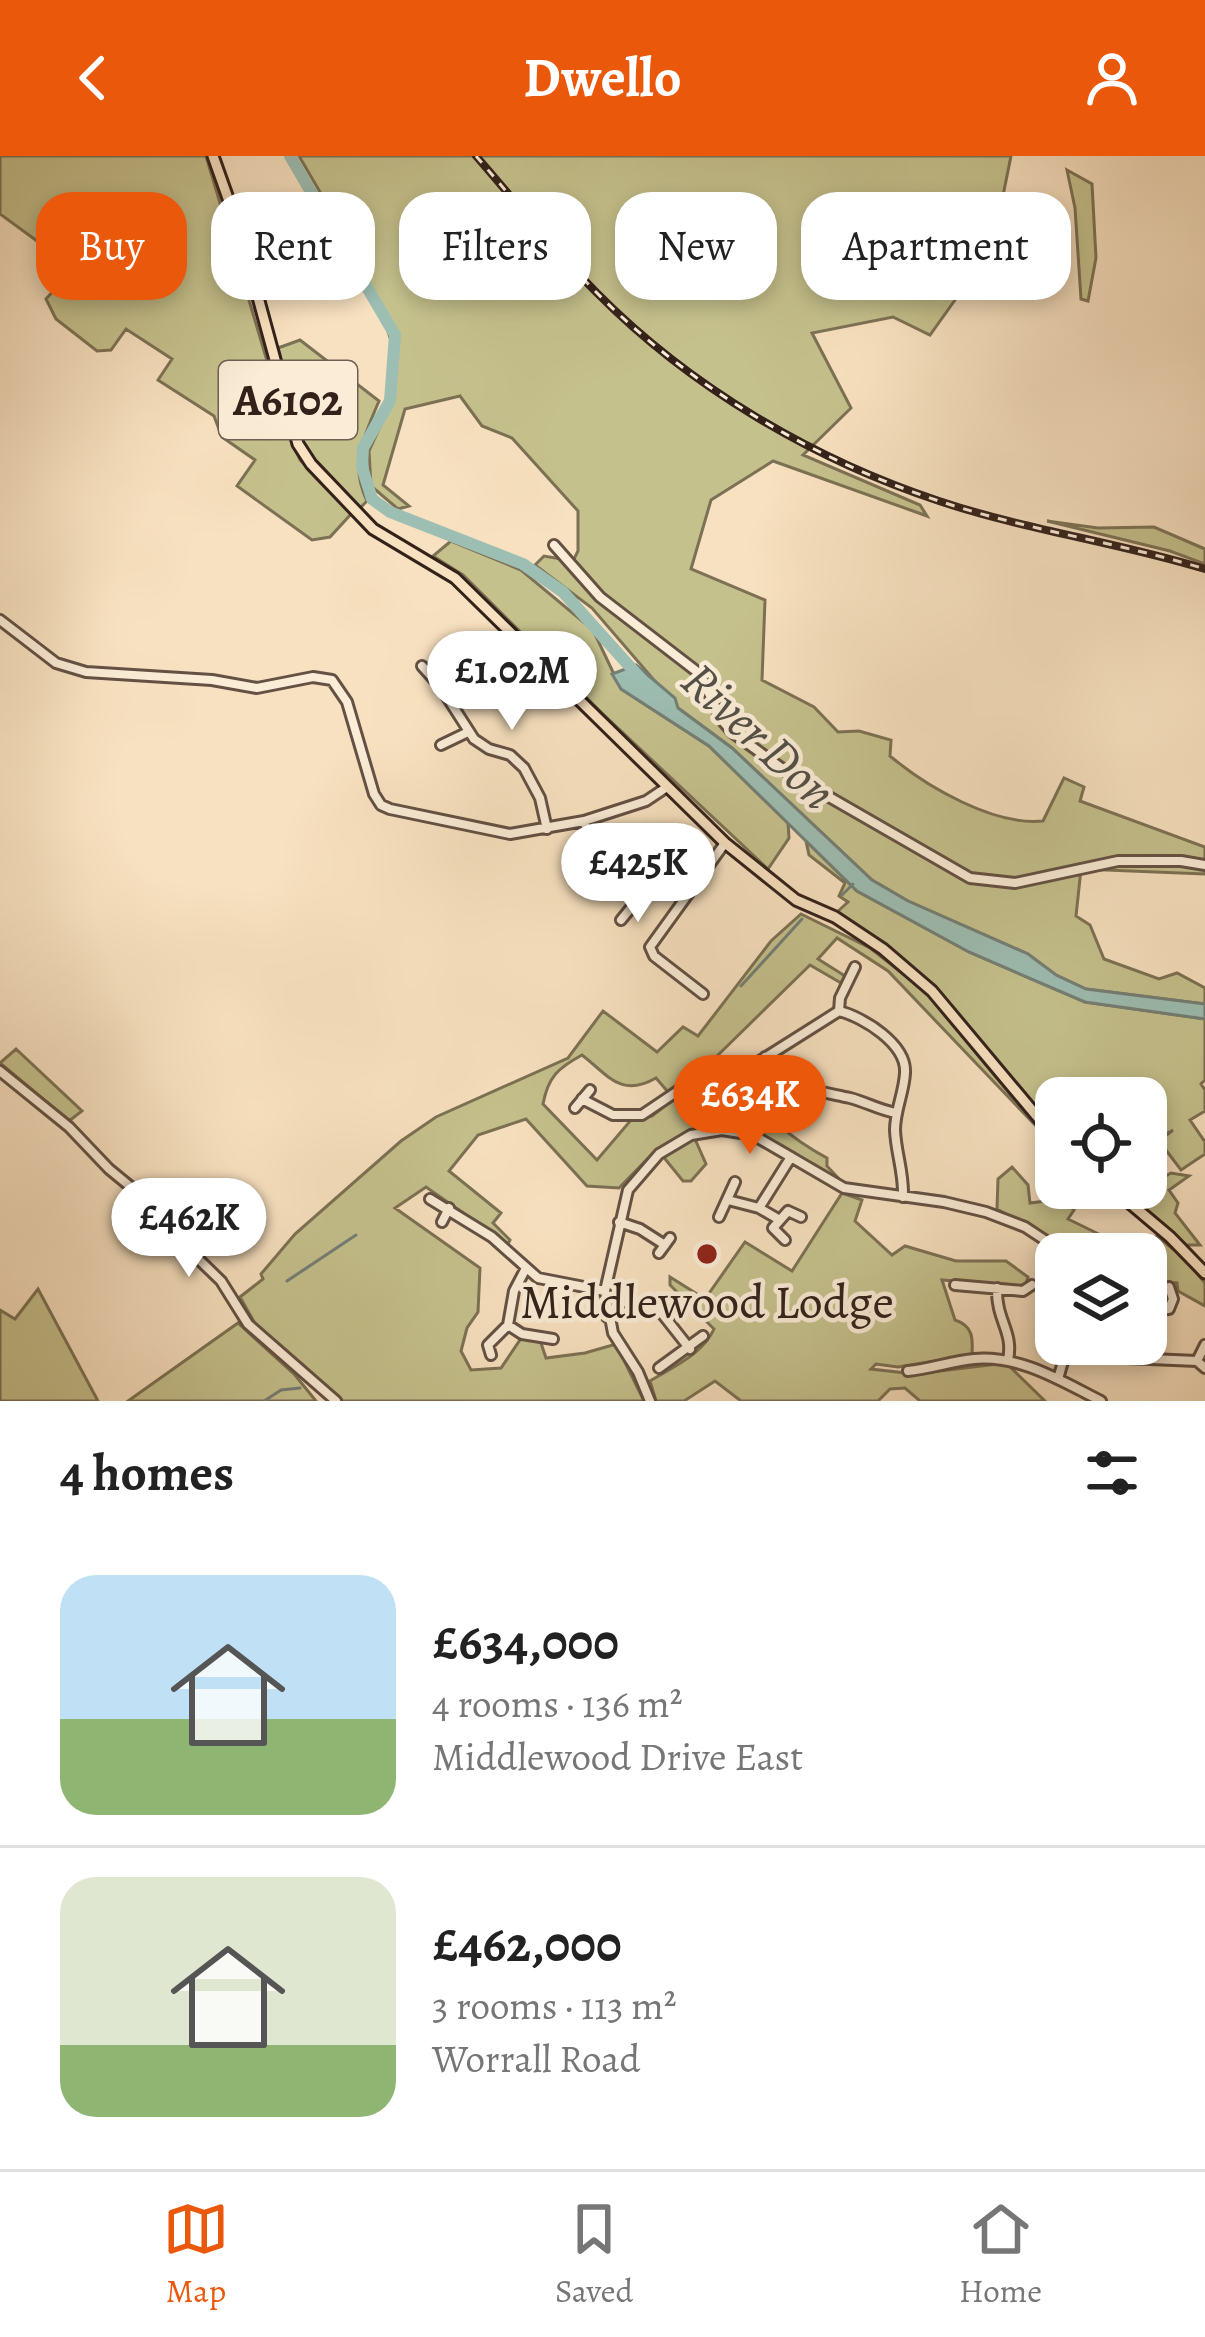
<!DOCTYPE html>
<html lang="en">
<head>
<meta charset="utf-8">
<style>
  :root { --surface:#fff; --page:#f6f6f6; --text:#222; --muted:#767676; --line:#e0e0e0; --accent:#ea580c }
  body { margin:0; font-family:Alegreya,serif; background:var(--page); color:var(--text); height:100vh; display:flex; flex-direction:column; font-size:45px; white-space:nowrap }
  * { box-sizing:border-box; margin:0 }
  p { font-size:39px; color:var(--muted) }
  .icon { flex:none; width:66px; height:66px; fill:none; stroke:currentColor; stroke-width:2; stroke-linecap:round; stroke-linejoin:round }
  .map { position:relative; height:1245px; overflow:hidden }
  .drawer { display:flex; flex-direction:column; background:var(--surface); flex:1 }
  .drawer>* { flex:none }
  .banner { position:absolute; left:36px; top:36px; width:1134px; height:108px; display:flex; gap:24px }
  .tools { position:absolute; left:1035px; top:921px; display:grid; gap:24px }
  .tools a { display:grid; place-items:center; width:132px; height:132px; border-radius:24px; background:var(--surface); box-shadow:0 6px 18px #0003; font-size:60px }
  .price { position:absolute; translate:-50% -102px; padding:0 27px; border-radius:42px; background:#fff; color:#222; font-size:39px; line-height:78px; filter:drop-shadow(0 3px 6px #0008) }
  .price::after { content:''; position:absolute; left:50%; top:72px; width:36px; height:27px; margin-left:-18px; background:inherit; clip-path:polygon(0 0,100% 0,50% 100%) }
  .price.active { background:var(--accent); color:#fff }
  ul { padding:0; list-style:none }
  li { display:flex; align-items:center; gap:36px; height:300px; padding:0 60px }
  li+li { border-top:3px solid var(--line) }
  li span { display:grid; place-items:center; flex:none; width:336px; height:240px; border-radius:36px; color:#555 }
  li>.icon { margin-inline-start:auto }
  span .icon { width:144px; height:144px; fill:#fffc; stroke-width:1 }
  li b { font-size:51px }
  h2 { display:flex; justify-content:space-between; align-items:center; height:144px; padding:0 60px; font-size:51px }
  .tag { padding:0 42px; border-radius:36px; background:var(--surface); box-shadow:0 6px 18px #0003; font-size:42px; line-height:108px }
  .tag.active { background:var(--accent); color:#fff }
  header { display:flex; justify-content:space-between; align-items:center; height:156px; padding:0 60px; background:var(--accent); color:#fff; font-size:54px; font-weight:600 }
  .menu { display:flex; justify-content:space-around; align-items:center; height:168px; border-top:3px solid var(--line); background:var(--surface); font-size:33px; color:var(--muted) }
  .menu a { display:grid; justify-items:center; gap:6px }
  .menu .active { color:var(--accent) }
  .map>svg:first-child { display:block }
  .green { fill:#c5c18d; stroke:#7c7154; stroke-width:3 }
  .water { fill:#9dbeb3; stroke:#737f76; stroke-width:3 }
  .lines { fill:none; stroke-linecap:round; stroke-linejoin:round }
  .stream { stroke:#737f76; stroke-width:3 }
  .river { stroke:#9dbeb3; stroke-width:12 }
  .minor-casing { stroke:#645144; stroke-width:14 }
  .major-casing { stroke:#33211a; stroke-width:15 }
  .minor { stroke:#faecd6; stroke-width:8 }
  .major { stroke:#f8e1c0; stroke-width:9 }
  .rail-casing { stroke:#33211a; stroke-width:8 }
  .rail { stroke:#faecd6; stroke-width:3; stroke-dasharray:9; stroke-linecap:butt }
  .poi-dot { fill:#8f2418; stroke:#faecd6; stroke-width:4.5 }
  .labels { text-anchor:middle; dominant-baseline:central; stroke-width:9; stroke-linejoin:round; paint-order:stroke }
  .shield { fill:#faecd6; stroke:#6f5e52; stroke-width:3 }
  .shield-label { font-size:45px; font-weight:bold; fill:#33211a }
  .poi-label { font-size:48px; fill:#33211a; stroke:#faecd6 }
  .water-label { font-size:51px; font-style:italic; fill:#535048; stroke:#faecd6 }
</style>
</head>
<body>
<header><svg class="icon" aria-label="back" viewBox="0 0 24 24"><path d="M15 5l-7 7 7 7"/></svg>Dwello<svg class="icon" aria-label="person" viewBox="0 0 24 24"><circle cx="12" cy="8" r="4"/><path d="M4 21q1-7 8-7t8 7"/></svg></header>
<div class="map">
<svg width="1205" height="1245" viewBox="0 0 1205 1245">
  <rect width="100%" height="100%" fill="#f8e1c0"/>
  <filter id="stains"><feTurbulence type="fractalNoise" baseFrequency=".00167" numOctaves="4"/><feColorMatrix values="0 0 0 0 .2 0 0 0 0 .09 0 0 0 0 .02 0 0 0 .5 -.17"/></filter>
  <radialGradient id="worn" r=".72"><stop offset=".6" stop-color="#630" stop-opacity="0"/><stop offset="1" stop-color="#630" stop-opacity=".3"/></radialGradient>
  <!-- green -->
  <path class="green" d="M0 0H206L290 282 300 304 352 357 330 381 312 384 237 330 255 304 222 281 214 260 158 224 172 203 126 173 111 194 97 195 56 163 46 143 74 112 0 58Z
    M299 0H1011L992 94 959 121 955 144 930 179 893 161 812 177 851 252 803 299 920 349 927 360 773 305 711 344 691 413 765 444 762 524 814 551 838 576 859 575 891 584 890 600C927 631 994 670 1043 665L1064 622 1084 631 1080 645 1205 691V718L1081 713 1076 760 1090 769 1104 803 1159 823 1177 817 1205 832V848L1086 833 1056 819 1028 798 908 745 872 724 732 592 678 552 592 452 535 409 544 400 573 405 578 395V355L512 282 482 270 460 240 405 253 383 329 409 350 398 353 371 330 369 295 384 262 397 203 383 160 348 84Z
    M1067 14 1092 28 1096 102 1088 145 1081 143 1075 52Z
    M300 184 379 245C364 281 349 308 367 345L359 353 321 314 303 287 278 192Z
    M1047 365 1098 372 1154 371 1205 393V408L1170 395Z
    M451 385 521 414 593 474 621 533 709 590 788 667 789 682 768 713 604 559 463 419 433 400Z
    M806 685 857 735 969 796 1085 846 1205 863V924L1201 928 1205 934V955L1190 964 1205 986V998L1181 1014 1159 985 1173 974 1150 987 1146 983V942H1056V977L1016 934 938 835 889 793 835 758 848 746 839 740 845 727 809 699Z
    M801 758 870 792 925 835 1036 970 888 815 837 782 818 803 845 820 841 827 810 809 717 900 725 917 684 923 668 936 656 922C621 942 609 920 582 899 558 912 548 921 543 948L597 1004 631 964 652 960 686 933 744 921C753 954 797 986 827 1002V1010L841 1025C790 999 753 956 691 974L706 1008 691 1025H683L657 993 619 1032 587 1030 526 963 478 979 449 1015 501 1057 493 1067 510 1084 508 1088 426 1031 395 1052 480 1112 478 1156 467 1172 461 1195 471 1214 501 1212 522 1181 540 1184 546 1202 585 1197 616 1188 644 1245H343L257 1171 240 1141 263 1123 261 1118 295 1078 401 985 436 961 568 902 603 855 657 896 683 871 698 880 771 785Z
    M16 893 82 955 69 965 0 907Z
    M1146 1009 1158 1024 1171 1017 1189 1020 1169 1034 1178 1047 1175 1057 1200 1089H1186L1120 1032H1146Z
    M1012 1011 1028 1029 1030 1047 1061 1043 1074 1054 1068 1063 1115 1086 1113 1089 1138 1093 1157 1080 1183 1101 1205 1127V1150L1178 1135 1177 1127 1163 1126V1112L1146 1103V1098H1076L997 1053 998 1023Z
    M842 1037 862 1044 855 1065 892 1099 905 1090 956 1105H1006L1028 1121 1025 1131 942 1124 955 1164C973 1170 973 1182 972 1199L898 1211 876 1208 871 1213 915 1218 1006 1207 1045 1245H920L905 1232 890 1233 878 1245H741L715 1225 684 1245H656L650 1225C673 1211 703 1198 714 1173L670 1129V1121L705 1143 745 1086 792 1115Z
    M38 1133 98 1245H0V1154L15 1163Z
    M238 1167 295 1219 316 1245H128Z"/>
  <!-- water -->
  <path class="water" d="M636 509 675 542 678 552 732 592 872 724 908 745 1028 798 1056 819 1086 833 1205 848V863L1085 846 969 796 857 735 709 590 621 533 612 518Z"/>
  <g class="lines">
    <!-- stream -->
    <path class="stream" d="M842 739 853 728
      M741 830 802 763
      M287 1125 356 1079
      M264 1245 281 1234 300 1232"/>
    <!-- river -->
    <path class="river" d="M290 0 395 179 390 245 363 292 362 311 372 343 390 356 523 408 563 436 666 551"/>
    <defs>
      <path id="minor" d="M554 389 600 441 700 518 721 563 732 576 791 619 970 722 1015 727 1118 705H1181L1205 709
        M0 464 56 507 86 516 212 524 257 532 313 521 332 524 347 546 374 638 381 649 390 653 510 678 584 665 646 645 667 631
        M422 510 440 530 474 583 489 593 510 599 524 612 540 642 547 673
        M441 589 468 576
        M584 665 597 700 637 740
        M621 764 662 714
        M855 811 840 842 839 855C863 861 907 888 905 917 904 937 895 954 895 974 896 998 904 1016 903 1041
        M703 838 654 800 650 791 725 687
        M765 901C789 933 814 934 850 942 866 946 879 954 896 957
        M0 915 69 971 109 1013 154 1050 185 1090 221 1125 248 1168 336 1245
        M582 943 613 959H642L688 928 744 915 839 855
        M575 952 590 934
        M430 1043 492 1081 538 1122 605 1135
        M728 1044 759 1052 778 1063
        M759 1052 791 1001
        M719 1061 735 1026
        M442 1066 449 1052
        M619 1066 640 1073 665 1089
        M785 1084 773 1072 788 1055 801 1061
        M659 1097 670 1082
        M955 1129 1023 1135 1032 1129
        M997 1132C996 1165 1014 1175 1008 1204
        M1146 1154 1169 1153 1173 1143 1169 1131
        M607 1161 634 1155H660L690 1193
        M508 1169 522 1178 553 1183
        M491 1199 488 1189 508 1169 514 1135 525 1114
        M1127 1202 1197 1205 1205 1212
        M1197 1205 1205 1189
        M659 1212 703 1180
        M908 1215C930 1213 952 1205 974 1203 1021 1199 1061 1225 1101 1245
        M1058 1223 1068 1188
        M650 1245 638 1216 613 1177 605 1135 628 1034 659 998 691 979 722 974 753 979 844 1032 944 1046 986 1056 1025 1071 1066 1098"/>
      <path id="major" d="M213 0 241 79 298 288 311 308 373 373 455 422 725 687 796 744 835 761 883 793 932 835 1056 983
        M1112 1032 1170 1081 1205 1117"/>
    </defs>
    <!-- minor casing -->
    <use href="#minor" class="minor-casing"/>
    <!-- major casing -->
    <use href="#major" class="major-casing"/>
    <!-- minor -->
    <use href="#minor" class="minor"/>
    <!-- major -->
    <use href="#major" class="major"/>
    <defs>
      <path id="rail" d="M476 0C516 46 554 94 597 137 690 231 814 304 939 345 1026 374 1117 386 1205 413"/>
    </defs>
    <!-- rail casing -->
    <use href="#rail" class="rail-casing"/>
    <!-- rail -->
    <use href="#rail" class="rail"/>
  </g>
  <!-- markers -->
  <circle class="poi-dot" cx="707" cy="1098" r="12"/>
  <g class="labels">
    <!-- shield labels -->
    <rect class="shield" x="219" y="205" width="138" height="78" rx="9"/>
    <g class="shield-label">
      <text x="288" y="244">A6102</text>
    </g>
    <!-- poi labels -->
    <g class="poi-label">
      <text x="707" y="1146">Middlewood Lodge</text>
    </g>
    <!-- water labels -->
    <g class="water-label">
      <text transform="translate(759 580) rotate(43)">River Don</text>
    </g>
  </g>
  <rect width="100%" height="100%" filter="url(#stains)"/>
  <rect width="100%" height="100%" fill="url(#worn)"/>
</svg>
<div class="tools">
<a><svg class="icon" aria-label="locate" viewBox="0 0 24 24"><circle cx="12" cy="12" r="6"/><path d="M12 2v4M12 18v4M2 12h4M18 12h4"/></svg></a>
<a><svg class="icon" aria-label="layers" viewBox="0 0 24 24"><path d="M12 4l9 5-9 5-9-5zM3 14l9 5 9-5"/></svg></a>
</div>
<b class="price" style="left:512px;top:577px">£1.02M</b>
<b class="price" style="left:638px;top:769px">£425K</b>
<b class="price active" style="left:750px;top:1001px">£634K</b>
<b class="price" style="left:189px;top:1124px">£462K</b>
<div class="banner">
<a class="tag active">Buy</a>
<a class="tag">Rent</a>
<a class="tag">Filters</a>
<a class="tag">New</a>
<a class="tag">Apartment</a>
</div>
</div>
<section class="drawer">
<h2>4 homes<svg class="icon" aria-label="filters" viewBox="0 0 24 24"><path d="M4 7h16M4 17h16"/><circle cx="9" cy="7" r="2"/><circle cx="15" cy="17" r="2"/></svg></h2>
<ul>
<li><span style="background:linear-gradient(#bfe0f5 60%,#8fb573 0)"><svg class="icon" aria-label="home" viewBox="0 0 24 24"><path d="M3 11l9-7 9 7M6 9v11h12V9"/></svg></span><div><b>£634,000</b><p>4 rooms · 136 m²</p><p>Middlewood Drive East</p></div></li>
<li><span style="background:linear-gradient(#dfe7d0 70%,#8fb573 0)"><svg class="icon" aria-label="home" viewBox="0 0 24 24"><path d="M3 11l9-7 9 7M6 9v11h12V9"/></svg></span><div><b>£462,000</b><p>3 rooms · 113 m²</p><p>Worrall Road</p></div></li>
</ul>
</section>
<nav class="menu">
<a class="active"><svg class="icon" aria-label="map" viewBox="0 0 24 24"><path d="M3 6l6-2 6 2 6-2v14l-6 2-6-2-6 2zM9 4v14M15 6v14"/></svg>Map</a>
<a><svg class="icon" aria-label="saved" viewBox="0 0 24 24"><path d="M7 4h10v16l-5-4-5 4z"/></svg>Saved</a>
<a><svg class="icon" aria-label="home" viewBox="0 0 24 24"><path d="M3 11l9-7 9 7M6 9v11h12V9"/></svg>Home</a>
</nav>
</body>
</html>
